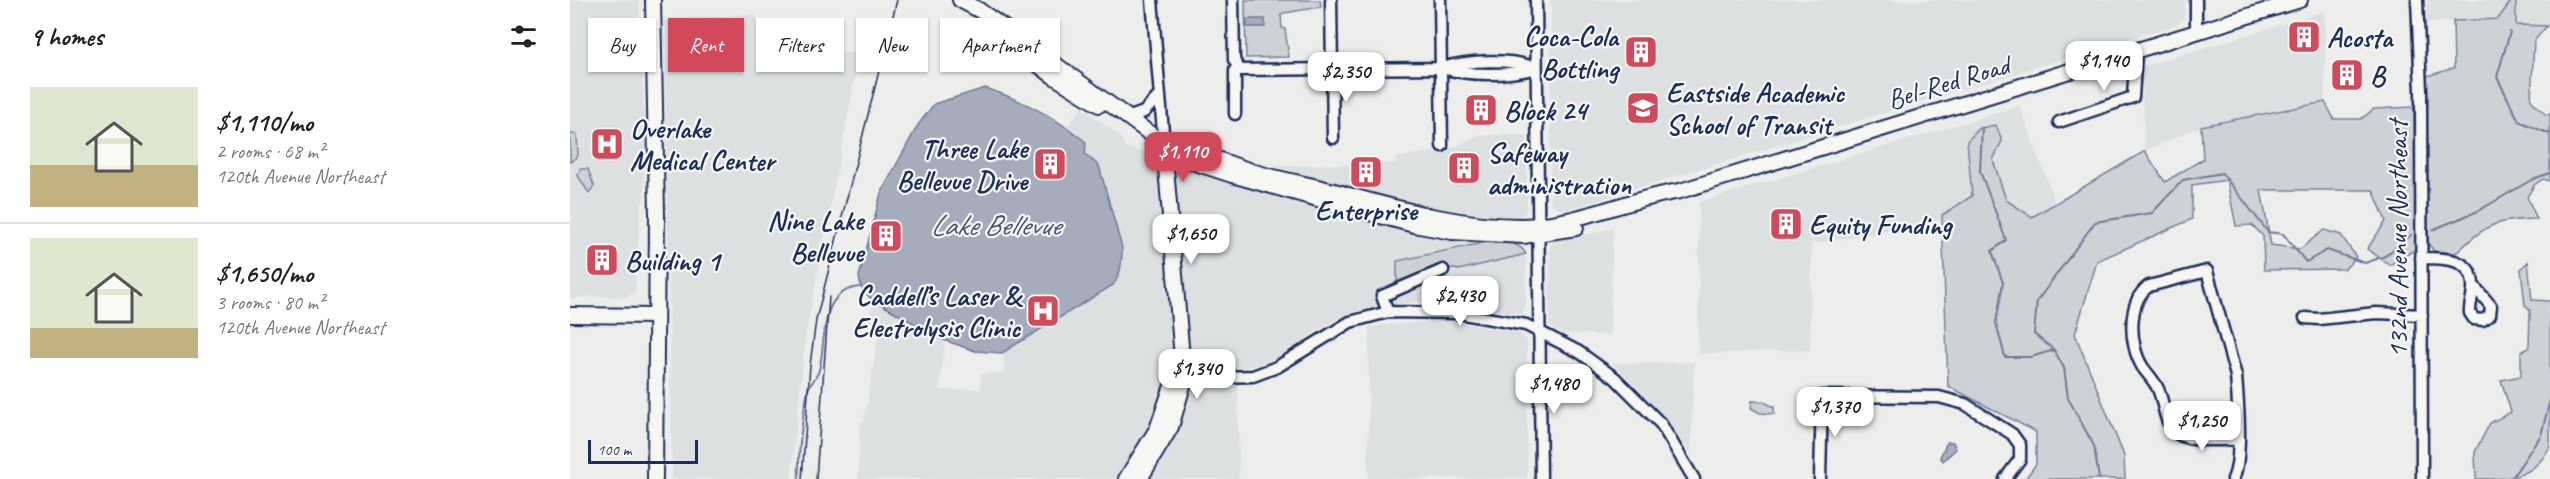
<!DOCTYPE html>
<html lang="en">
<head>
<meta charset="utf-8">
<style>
  :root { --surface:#fff; --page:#f6f6f6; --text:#222; --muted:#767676; --line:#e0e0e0; --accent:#d1495b }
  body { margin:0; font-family:Caveat,sans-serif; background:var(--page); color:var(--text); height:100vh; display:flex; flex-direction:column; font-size:22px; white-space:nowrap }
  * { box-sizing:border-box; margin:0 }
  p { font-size:20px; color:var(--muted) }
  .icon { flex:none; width:33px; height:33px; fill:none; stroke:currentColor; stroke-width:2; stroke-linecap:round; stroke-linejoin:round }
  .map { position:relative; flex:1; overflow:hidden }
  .drawer { display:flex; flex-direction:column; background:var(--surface); width:570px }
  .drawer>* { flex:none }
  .guide { position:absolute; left:18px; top:18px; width:570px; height:54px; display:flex; gap:12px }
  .scale { position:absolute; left:18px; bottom:15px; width:110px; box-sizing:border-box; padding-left:6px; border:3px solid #1b2f5e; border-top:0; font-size:16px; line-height:21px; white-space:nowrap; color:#1b2f5e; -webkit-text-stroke:4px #f6f6f2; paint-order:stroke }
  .price { position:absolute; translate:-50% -51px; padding:0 14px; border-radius:12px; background:#fff; color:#222; font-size:20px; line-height:39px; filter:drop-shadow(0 2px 3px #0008) }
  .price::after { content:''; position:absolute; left:50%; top:36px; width:18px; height:14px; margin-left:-9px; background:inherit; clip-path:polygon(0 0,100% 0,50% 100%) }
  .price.current { background:var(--accent); color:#fff }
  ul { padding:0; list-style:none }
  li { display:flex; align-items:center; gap:18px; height:150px; padding:0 30px }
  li+li { border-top:2px solid var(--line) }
  li span { display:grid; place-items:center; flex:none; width:168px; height:120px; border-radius:0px; color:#555 }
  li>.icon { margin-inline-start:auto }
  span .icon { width:72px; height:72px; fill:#fffc; stroke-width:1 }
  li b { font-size:26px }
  h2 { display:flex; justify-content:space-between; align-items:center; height:72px; padding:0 30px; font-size:26px }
  .chip { padding:0 21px; border-radius:0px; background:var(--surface); box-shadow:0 2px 4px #0004; font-size:21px; line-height:54px }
  .chip.current { background:var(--accent); color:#fff }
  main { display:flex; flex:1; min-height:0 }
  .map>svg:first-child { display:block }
  .built { fill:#dde0e1 }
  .green { fill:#ced2d7; stroke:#74809a; stroke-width:1.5 }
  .water { fill:#a5acbc; stroke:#6e7a96; stroke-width:1.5 }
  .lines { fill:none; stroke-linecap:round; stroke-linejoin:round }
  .stream { stroke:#6e7a96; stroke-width:2 }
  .minor-casing { stroke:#1b2f5e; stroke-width:15 }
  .major-casing { stroke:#1b2f5e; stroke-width:18 }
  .minor { stroke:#f6f6f2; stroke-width:10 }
  .major { stroke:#f6f6f2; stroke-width:14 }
  .tram { stroke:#1b2f5e; stroke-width:1.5 }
  .labels { text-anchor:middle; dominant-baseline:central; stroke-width:4.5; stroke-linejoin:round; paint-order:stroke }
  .poi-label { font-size:28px; font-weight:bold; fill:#1b2f5e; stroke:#f6f6f2; text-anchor:start }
  .street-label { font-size:28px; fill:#1b2f5e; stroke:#f6f6f2 }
  .water-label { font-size:30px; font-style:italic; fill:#44547a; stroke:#f6f6f2 }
</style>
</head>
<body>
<main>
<section class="drawer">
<h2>9 homes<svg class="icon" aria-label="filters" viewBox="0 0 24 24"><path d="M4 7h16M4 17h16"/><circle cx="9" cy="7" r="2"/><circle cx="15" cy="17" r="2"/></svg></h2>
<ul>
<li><span style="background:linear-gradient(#dfe7d0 65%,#c2b280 0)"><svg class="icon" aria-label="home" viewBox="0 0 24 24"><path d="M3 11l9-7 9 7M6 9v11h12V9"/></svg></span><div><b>$1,110/mo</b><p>2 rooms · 68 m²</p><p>120th Avenue Northeast</p></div></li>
<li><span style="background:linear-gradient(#dfe7d0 75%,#c2b280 0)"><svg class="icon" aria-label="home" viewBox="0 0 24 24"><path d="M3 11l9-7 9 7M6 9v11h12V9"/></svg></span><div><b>$1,650/mo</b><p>3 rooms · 80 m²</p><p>120th Avenue Northeast</p></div></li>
</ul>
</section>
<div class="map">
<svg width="1980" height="479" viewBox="0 0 1980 479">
  <rect width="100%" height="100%" fill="#edeeec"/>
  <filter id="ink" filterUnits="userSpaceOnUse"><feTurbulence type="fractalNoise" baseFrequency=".0167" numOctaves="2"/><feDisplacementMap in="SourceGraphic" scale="12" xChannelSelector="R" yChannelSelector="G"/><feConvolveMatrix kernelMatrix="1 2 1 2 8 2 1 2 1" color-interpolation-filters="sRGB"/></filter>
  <g filter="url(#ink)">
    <!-- built -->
    <path class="built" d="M0 0H69L75 137 74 202 71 204 65 291 59 297 29 296 0 299Z
      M981 0H1615V15L1608 24 992 211 980 203Z
      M1857 0H1942L1928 19 1856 23Z
      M1946 0H1980V26L1945 25Z
      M1755 11V102L1631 126 1575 151 1571 67Z
      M185 14 203 48 290 53 236 333 221 479H102L94 19Z
      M1450 106 1485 202 1462 217 1436 200 1423 160 1432 141 1426 126 1397 141 1402 196 1372 215V221L1242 244 1240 350 1128 354 1129 202Z
      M512 107 551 137 556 147 704 196 826 227V201L702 166 826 163V158L885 147 908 135H957V208L952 216 942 219 918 220 917 242 827 262 828 282 868 266 889 270 956 254V309L952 314 941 313 886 302H847L812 306 783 312 758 324 705 359 687 365 668 368 669 479H288L290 422H294L309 331 296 322 318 270 377 326 369 390 410 389 411 374 434 373 432 302 461 172Z
      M1043 228 1040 335 994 334 979 326 980 243Z
      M874 320 947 332 957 340V478L798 479 799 326Z
      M1124 362 1121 454 1077 397 1042 363Z"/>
    <!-- green -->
    <path class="green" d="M675 0H750L751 7 714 13 711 15 712 28 715 29 719 57 676 58Z
      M1942 0H1946V25L1977 26 1964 41 1961 100 1976 115 1980 114V181L1973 179 1964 185 1957 197 1967 219C1924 220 1917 224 1886 253L1864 251 1856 241 1857 76 1884 68 1883 21 1928 19Z
      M1755 102 1764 119H1791L1804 109 1844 107 1846 249 1820 265 1797 249 1816 221 1803 190H1691L1701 245 1730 249 1754 230 1771 235 1786 257 1775 269 1694 270 1693 236 1682 225 1666 226 1657 180 1622 185V219L1527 261 1505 334 1554 456 1555 479H1455L1466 464V432L1378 386 1372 215 1402 196 1397 141 1410 128 1426 125 1432 141 1423 160 1436 200 1462 217 1575 151 1595 182 1633 159 1631 126Z
      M0 134H7L8 156 0 162Z
      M10 169H18L24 186 19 193 8 176Z
      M917 242C931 242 948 240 956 254L889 270 868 266 827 282V261Z
      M1958 262 1962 300 1980 301V446C1964 479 1940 479 1906 479L1905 452 1920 423 1941 412 1931 380 1951 376V352L1959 348 1960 311 1955 305 1951 269Z
      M1182 401 1194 402 1204 407V414L1190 413 1181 408Z"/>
    <!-- water -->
    <path class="water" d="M677 19H695V27H677Z
      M415 88C450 99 487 118 516 142L515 154 529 166 552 248C552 262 551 274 543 285L432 353 405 351 371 339 300 298 291 287 289 277 311 193 348 125 364 104Z
      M1377 442H1383L1386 449 1373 461 1370 457Z"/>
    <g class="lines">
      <!-- stream -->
      <path class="stream" d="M1940 32 1927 77 1949 121 1980 134
        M1412 129 1410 171 1436 240 1422 251 1433 283 1426 323 1435 357H1461L1484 350 1494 368 1498 398 1524 446 1529 479
        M1862 230 1908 211 1963 179 1980 173
        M1484 350 1464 334 1467 301 1525 222 1582 213 1613 180 1652 173 1698 232 1713 234 1736 262 1757 250 1795 263 1815 256 1841 235
        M229 479C228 451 232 418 238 390 240 383 247 378 249 370 257 341 247 290 291 287
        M1941 479 1971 435 1980 400"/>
      <defs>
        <path id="minor" d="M582 0 594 144
          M663 0 664 60 670 70 872 68C898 60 941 58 966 68
          M761 0 763 138
          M870 0 872 146
          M966 0 971 479
          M1626 0V32
          M1847 0 1851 90 1852 479
          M872 68C900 76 938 76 966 68
          M665 114V70
          M557 118 574 112 590 95
          M1489 122 1563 97 1566 51
          M1851 258C1872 258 1902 257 1903 285 1904 295 1899 304 1900 313L1904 319 1913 320 1920 315 1921 306 1904 286
          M818 312 812 296 873 270
          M1735 318 1749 319 1806 313 1852 315
          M611 369 655 377 683 376 707 367 780 322 818 312 888 313 956 325 1009 352 1045 378 1091 424 1124 479
          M1250 479 1252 396 1369 397 1395 404 1442 434 1450 445V459L1435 479
          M1663 479C1673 458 1668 401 1666 376L1637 271 1579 286C1557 301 1559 345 1572 366 1577 374 1584 380 1588 389 1595 404 1593 424 1608 434 1623 443 1651 439 1667 440"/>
        <path id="major" d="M83 0 87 215 85 479
          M390 0 409 10 459 45 616 160 662 175 755 201 844 225 882 232 953 236 1006 228
          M427 34 483 76 529 105
          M594 144C625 149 655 163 685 172 711 180 738 184 764 191 827 208 886 226 951 226 1007 225 1056 199 1110 191L1730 0
          M0 315 85 316
          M556 479 587 429 604 380 611 369
          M570 479 601 427 614 382 594 144"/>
      </defs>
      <!-- minor casing -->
      <use href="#minor" class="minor-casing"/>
      <!-- major casing -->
      <use href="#major" class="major-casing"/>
      <!-- minor -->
      <use href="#minor" class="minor"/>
      <!-- major -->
      <use href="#major" class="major"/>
      <!-- tram -->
      <path class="tram" d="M232 479 240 365 246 320 327 0
        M246 479 259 297"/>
    </g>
  </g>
  <!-- icons -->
  <defs>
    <symbol id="building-square" viewBox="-11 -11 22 22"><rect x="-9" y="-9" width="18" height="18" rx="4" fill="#d1495b" stroke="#f6f6f2"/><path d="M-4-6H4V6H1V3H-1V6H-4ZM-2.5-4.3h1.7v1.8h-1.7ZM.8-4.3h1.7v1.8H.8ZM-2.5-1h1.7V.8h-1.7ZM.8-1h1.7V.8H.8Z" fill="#fff"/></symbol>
    <symbol id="school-square" viewBox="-11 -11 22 22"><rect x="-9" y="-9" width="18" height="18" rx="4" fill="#d1495b" stroke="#f6f6f2"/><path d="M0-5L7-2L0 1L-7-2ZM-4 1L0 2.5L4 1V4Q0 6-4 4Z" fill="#fff"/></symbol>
    <symbol id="hospital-square" viewBox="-11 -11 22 22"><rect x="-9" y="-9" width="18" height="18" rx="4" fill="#d1495b" stroke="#f6f6f2"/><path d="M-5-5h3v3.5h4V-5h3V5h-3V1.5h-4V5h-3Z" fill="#fff"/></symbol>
  </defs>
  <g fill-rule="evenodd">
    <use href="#building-square" x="1715" y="18" width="38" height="38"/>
    <use href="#building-square" x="1052" y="33" width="38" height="38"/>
    <use href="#building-square" x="1758" y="56" width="38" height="38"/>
    <use href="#school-square" x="1054" y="89" width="38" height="38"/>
    <use href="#building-square" x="892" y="91" width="38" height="38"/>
    <use href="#hospital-square" x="18" y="125" width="38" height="38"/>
    <use href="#building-square" x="461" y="145" width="38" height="38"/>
    <use href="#building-square" x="875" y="149" width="38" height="38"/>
    <use href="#building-square" x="777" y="153" width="38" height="38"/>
    <use href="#building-square" x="1197" y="205" width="38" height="38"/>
    <use href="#building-square" x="297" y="217" width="38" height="38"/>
    <use href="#building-square" x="13" y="241" width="38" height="38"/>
    <use href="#hospital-square" x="454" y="292" width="38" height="38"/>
  </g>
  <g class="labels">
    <!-- poi labels -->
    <g class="poi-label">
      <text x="1048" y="36" text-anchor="end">Coca-Cola<tspan x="1048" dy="32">Bottling</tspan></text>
      <text x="1757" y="37">Acosta</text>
      <text x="1800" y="75">B</text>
      <text x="1096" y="92">Eastside Academic<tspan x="1096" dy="32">School of Transit</tspan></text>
      <text x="934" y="110">Block 24</text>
      <text x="60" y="128">Overlake<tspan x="60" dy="32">Medical Center</tspan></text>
      <text x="457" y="148" text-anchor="end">Three Lake<tspan x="457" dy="32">Bellevue Drive</tspan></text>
      <text x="917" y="152">Safeway<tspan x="917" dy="32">administration</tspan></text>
      <text x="796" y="210" text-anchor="middle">Enterprise</text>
      <text x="293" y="220" text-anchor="end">Nine Lake<tspan x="293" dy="32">Bellevue</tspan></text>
      <text x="1239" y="224">Equity Funding</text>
      <text x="55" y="260">Building 1</text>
      <text x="450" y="295" text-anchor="end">Caddell’s Laser &amp;<tspan x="450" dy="32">Electrolysis Clinic</tspan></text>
    </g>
    <!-- street labels -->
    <g class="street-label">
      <text transform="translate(1378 82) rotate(-17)">Bel-Red Road</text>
      <text transform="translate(1827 239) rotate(-90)">132nd Avenue Northeast</text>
    </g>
    <!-- water labels -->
    <g class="water-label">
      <text x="425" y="225">Lake Bellevue</text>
    </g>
  </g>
</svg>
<div class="scale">100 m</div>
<b class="price" style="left:1534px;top:92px">$1,140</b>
<b class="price" style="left:776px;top:103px">$2,350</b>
<b class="price current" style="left:613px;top:183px">$1,110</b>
<b class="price" style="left:621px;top:265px">$1,650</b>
<b class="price" style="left:890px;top:327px">$2,430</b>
<b class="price" style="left:627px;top:400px">$1,340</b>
<b class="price" style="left:984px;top:415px">$1,480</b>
<b class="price" style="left:1265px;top:438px">$1,370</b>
<b class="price" style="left:1632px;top:452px">$1,250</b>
<div class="guide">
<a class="chip">Buy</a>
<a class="chip current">Rent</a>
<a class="chip">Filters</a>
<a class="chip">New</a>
<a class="chip">Apartment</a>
</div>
</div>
</main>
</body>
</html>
